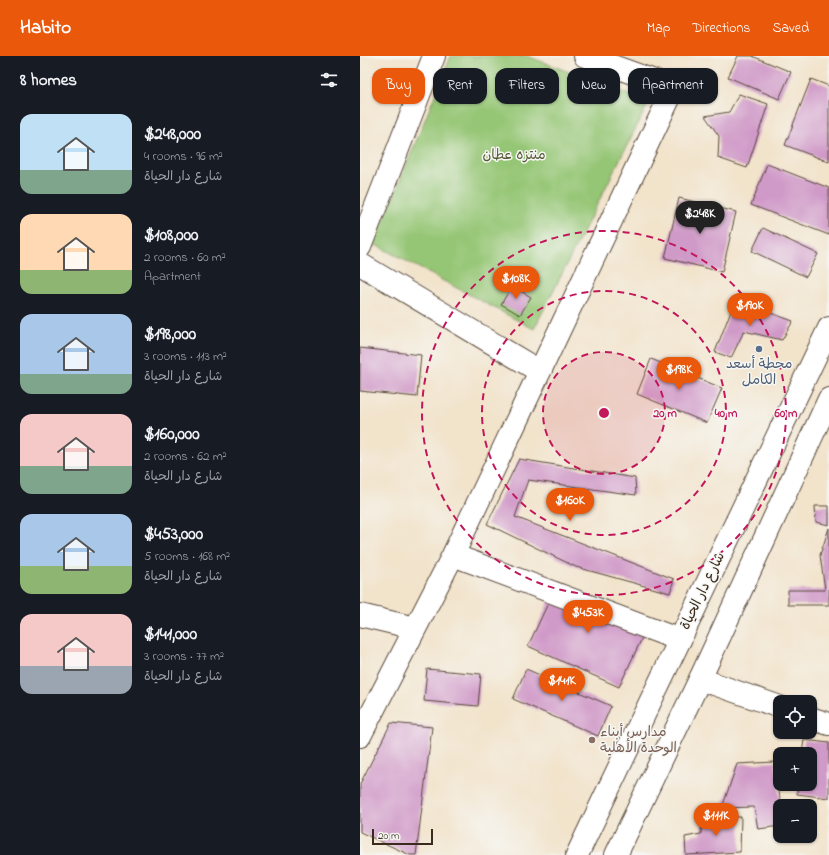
<!DOCTYPE html>
<html lang="en">
<head>
<meta charset="utf-8">
<style>
  :root { --surface:#171b24; --page:#242831; --text:#f1f3f6; --muted:#9ea1a6; --accent:#ea580c }
  body { margin:0; font-family:"Indie Flower","Playpen Sans Arabic",sans-serif; background:var(--page); color:var(--text); height:100vh; display:flex; flex-direction:column; font-size:15px; white-space:nowrap }
  * { box-sizing:border-box; margin:0 }
  p { font-size:13px; color:var(--muted) }
  .icon { flex:none; width:22px; height:22px; fill:none; stroke:currentColor; stroke-width:2; stroke-linecap:round; stroke-linejoin:round }
  .map { position:relative; flex:1; overflow:hidden }
  .panel { display:flex; flex-direction:column; background:var(--surface); width:360px }
  .panel>* { flex:none }
  .hud { position:absolute; left:12px; top:12px; width:380px; height:36px; display:flex; gap:8px }
  .tools { position:absolute; left:413px; top:639px; display:grid; gap:8px }
  .tools a { display:grid; place-items:center; width:44px; height:44px; border-radius:8px; background:var(--surface); box-shadow:0 1px 3px #0004; font-size:20px }
  .scale { position:absolute; left:12px; bottom:10px; width:61px; box-sizing:border-box; padding-left:4px; border:2px solid #3b2a1e; border-top:0; font-size:11px; line-height:14px; white-space:nowrap; color:#3b2a1e; -webkit-text-stroke:3px #f6f6f2; paint-order:stroke }
  .price { position:absolute; translate:-50% -34px; padding:0 9px; border-radius:14px; background:var(--accent); color:#fff; font-size:13px; line-height:26px; filter:drop-shadow(0 1px 2px #0008) }
  .price::after { content:''; position:absolute; left:50%; top:24px; width:12px; height:9px; margin-left:-6px; background:inherit; clip-path:polygon(0 0,100% 0,50% 100%) }
  .price.active { background:#222; color:#fff }
  ul { padding:0; list-style:none }
  li { display:flex; align-items:center; gap:12px; height:100px; padding:0 20px }
  li span { display:grid; place-items:center; flex:none; width:112px; height:80px; border-radius:12px; color:#555 }
  li>.icon { margin-inline-start:auto }
  span .icon { width:48px; height:48px; fill:#fffc; stroke-width:1 }
  li b { font-size:17px }
  h2 { display:flex; justify-content:space-between; align-items:center; height:48px; padding:0 20px; font-size:17px }
  .tag { padding:0 14px; border-radius:12px; background:var(--surface); box-shadow:0 1px 3px #0004; font-size:14px; line-height:36px }
  .tag.active { background:var(--accent); color:#fff }
  header { display:flex; align-items:center; gap:24px; box-sizing:border-box; height:56px; padding:0 20px; background:var(--accent); color:#fff }
  header strong { font-size:19px }
  nav { display:flex; gap:22px; margin-inline-start:auto; font-size:14px }
  main { display:flex; flex:1; min-height:0 }
  .map>svg:first-child { display:block }
  .green { fill:#95c675; stroke:#68784a }
  .building { fill:#d09ac8 }
  .lines { fill:none; stroke-linecap:round; stroke-linejoin:round }
  .street-casing { stroke:#564638; stroke-width:24 }
  .secondary-casing { stroke:#564638; stroke-width:24 }
  .street { stroke:#fff; stroke-width:22 }
  .secondary { stroke:#fff; stroke-width:22 }
  .ring { fill:none; stroke:#c2185b; stroke-width:2; stroke-dasharray:7 5 }
  .service-dot { fill:#5c6f8a; stroke:#f6f6f2; stroke-width:1.5 }
  .education-dot { fill:#8d6e63; stroke:#f6f6f2; stroke-width:1.5 }
  .labels { text-anchor:middle; dominant-baseline:central; stroke-width:3; stroke-linejoin:round; paint-order:stroke }
  .park-label { font-size:14px; fill:#565938; stroke:#f6f6f2 }
  .service-label { font-size:14px; fill:#4e5e75; stroke:#f6f6f2 }
  .street-label { font-size:14px; fill:#3b2a1e; stroke:#f6f6f2 }
  .education-label { font-size:14px; fill:#785e54; stroke:#f6f6f2; text-anchor:start }
  .centre { fill:#c2185b; stroke:#f6f6f2; stroke-width:2 }
  .ring-label { font-size:12px; text-anchor:middle; font-weight:bold; fill:#c2185b; stroke:#f6f6f2; stroke-width:3; stroke-linejoin:round; paint-order:stroke }
</style>
</head>
<body>
<header>
<strong>Habito</strong>
<nav><a>Map</a><a>Directions</a><a>Saved</a></nav>
</header>
<main>
<section class="panel">
<h2>8 homes<svg class="icon" aria-label="filters" viewBox="0 0 24 24"><path d="M4 7h16M4 17h16"/><circle cx="9" cy="7" r="2"/><circle cx="15" cy="17" r="2"/></svg></h2>
<ul>
<li><span style="background:linear-gradient(#bfe0f5 70%,#7fa58c 0)"><svg class="icon" aria-label="home" viewBox="0 0 24 24"><path d="M3 11l9-7 9 7M6 9v11h12V9"/></svg></span><div><b>$248,000</b><p>4 rooms · 96 m²</p><p>شارع دار الحياة</p></div></li>
<li><span style="background:linear-gradient(#ffd9b3 70%,#8fb573 0)"><svg class="icon" aria-label="home" viewBox="0 0 24 24"><path d="M3 11l9-7 9 7M6 9v11h12V9"/></svg></span><div><b>$108,000</b><p>2 rooms · 60 m²</p><p>Apartment</p></div></li>
<li><span style="background:linear-gradient(#a9c7e8 75%,#7fa58c 0)"><svg class="icon" aria-label="home" viewBox="0 0 24 24"><path d="M3 11l9-7 9 7M6 9v11h12V9"/></svg></span><div><b>$198,000</b><p>3 rooms · 113 m²</p><p>شارع دار الحياة</p></div></li>
<li><span style="background:linear-gradient(#f6c9c9 65%,#7fa58c 0)"><svg class="icon" aria-label="home" viewBox="0 0 24 24"><path d="M3 11l9-7 9 7M6 9v11h12V9"/></svg></span><div><b>$160,000</b><p>2 rooms · 62 m²</p><p>شارع دار الحياة</p></div></li>
<li><span style="background:linear-gradient(#a9c7e8 65%,#8fb573 0)"><svg class="icon" aria-label="home" viewBox="0 0 24 24"><path d="M3 11l9-7 9 7M6 9v11h12V9"/></svg></span><div><b>$453,000</b><p>5 rooms · 168 m²</p><p>شارع دار الحياة</p></div></li>
<li><span style="background:linear-gradient(#f6c9c9 65%,#9aa5b1 0)"><svg class="icon" aria-label="home" viewBox="0 0 24 24"><path d="M3 11l9-7 9 7M6 9v11h12V9"/></svg></span><div><b>$141,000</b><p>3 rooms · 77 m²</p><p>شارع دار الحياة</p></div></li>
</ul>
</section>
<div class="map">
<svg width="469" height="799" viewBox="0 0 469 799">
  <rect width="100%" height="100%" fill="#f6f6f2"/>
  <filter id="ink" filterUnits="userSpaceOnUse"><feTurbulence type="fractalNoise" baseFrequency=".025" numOctaves="2"/><feDisplacementMap in="SourceGraphic" scale="8" xChannelSelector="R" yChannelSelector="G"/><feConvolveMatrix kernelMatrix="1 2 1 2 8 2 1 2 1" color-interpolation-filters="sRGB"/></filter>
  <filter id="wash" filterUnits="userSpaceOnUse"><feTurbulence type="fractalNoise" baseFrequency=".012" numOctaves="4" result="noise"/><feDisplacementMap in="SourceGraphic" scale="16" xChannelSelector="R" yChannelSelector="G"/><feGaussianBlur stdDeviation="0.9" result="paint"/><feColorMatrix in="noise" values="0 0 0 0 0 0 0 0 0 0 0 0 0 0 0 0 0 1.4 0 .05"/><feComposite in="paint" operator="in"/></filter>
  <g filter="url(#wash)">
    <rect width="100%" height="100%" fill="#f2e3cb"/>
    <!-- green -->
    <path class="green" d="M91 0H167L289 46 174 273 14 188Z"/>
    <g id="blocks">
      <!-- building -->
      <path class="building" d="M378 0H392L431 16 419 43 368 21Z
        M451 23 469 30V106L425 89Z
        M379 38 408 48 387 112 358 102 359 80 345 60 369 56Z
        M407 108 469 132V179L391 149Z
        M319 142 376 156 362 216 305 202Z
        M403 172 458 198 446 221 392 195Z
        M152 230 171 241 160 259 141 248Z
        M375 244 433 265 422 284 384 275 371 302 355 296Z
        M0 292 61 299 57 341 0 335Z
        M291 303 362 332 347 367 277 338Z
        M159 403 275 422 276 439 168 424 155 461 314 523 310 537 216 511 127 468Z
        M455 450H469V469L456 466Z
        M469 472V549H428V534H465L460 499Z
        M198 526 289 567 259 631 168 590Z
        M67 613 121 618 118 650 64 645Z
        M166 613 251 650 238 680 153 643Z
        M31 667 72 671 56 799H50L0 776V728Z
        M444 684 469 687V742L437 738 438 728H450V698H442Z
        M415 706 421 750H420V770L398 773 394 751 362 752 377 708Z
        M342 760 381 761 380 796 326 799 325 781 341 778Z"/>
    </g>
  </g>
  <g filter="url(#ink)">
    <use href="#blocks" fill-opacity="0" stroke="#564638" stroke-width="1"/>
    <g class="lines">
      <defs>
        <path id="street" d="M0 191 74 0
          M0 208 179 315
          M93 499 320 584
          M0 559 55 572
          M340 623 420 651
          M450 662 469 668
          M0 680 93 499 314 32 225 0"/>
        <path id="secondary" d="M217 799 469 272
          M256 799 340 623 469 343"/>
      </defs>
      <!-- street casing -->
      <use href="#street" class="street-casing"/>
      <!-- secondary casing -->
      <use href="#secondary" class="secondary-casing"/>
      <!-- street -->
      <use href="#street" class="street"/>
      <!-- secondary -->
      <use href="#secondary" class="secondary"/>
    </g>
  </g>
  <!-- distance rings -->
  <circle cx="244" cy="357" r="61" fill="#c2185b" fill-opacity=".12"/>
  <g class="ring">
    <circle cx="244" cy="357" r="61"/>
    <circle cx="244" cy="357" r="122"/>
    <circle cx="244" cy="357" r="182"/>
  </g>
  <!-- markers -->
  <circle class="service-dot" cx="399" cy="293" r="4"/>
  <circle class="education-dot" cx="232" cy="684" r="4"/>
  <g class="labels">
    <!-- park labels -->
    <g class="park-label">
      <text x="154" y="99">منتزه عطان</text>
    </g>
    <!-- service labels -->
    <g class="service-label">
      <text x="399" y="308">محطة أسعد<tspan x="399" dy="16">الكامل</tspan></text>
    </g>
    <!-- street labels -->
    <g class="street-label">
      <text transform="translate(343 535) rotate(-64)">شارع دار الحياة</text>
    </g>
    <!-- education labels -->
    <g class="education-label">
      <text x="240" y="676">مدارس أبناء<tspan x="240" dy="16">الوحدة الأهلية</tspan></text>
    </g>
  </g>
  <circle cx="244" cy="357" r="6" class="centre"/>
  <g class="ring-label">
    <text x="305" y="361">20 m</text>
    <text x="366" y="361">40 m</text>
    <text x="426" y="361">60 m</text>
  </g>
</svg>
<div class="tools">
<a><svg class="icon" aria-label="locate" viewBox="0 0 24 24"><circle cx="12" cy="12" r="6"/><path d="M12 2v4M12 18v4M2 12h4M18 12h4"/></svg></a>
<a>+</a>
<a>−</a>
</div>
<div class="scale">20 m</div>
<b class="price active" style="left:340px;top:179px">$248K</b>
<b class="price" style="left:156px;top:244px">$108K</b>
<b class="price" style="left:390px;top:271px">$190K</b>
<b class="price" style="left:319px;top:335px">$198K</b>
<b class="price" style="left:210px;top:466px">$160K</b>
<b class="price" style="left:228px;top:578px">$453K</b>
<b class="price" style="left:202px;top:646px">$141K</b>
<b class="price" style="left:356px;top:781px">$111K</b>
<div class="hud">
<a class="tag active">Buy</a>
<a class="tag">Rent</a>
<a class="tag">Filters</a>
<a class="tag">New</a>
<a class="tag">Apartment</a>
</div>
</div>
</main>
</body>
</html>
